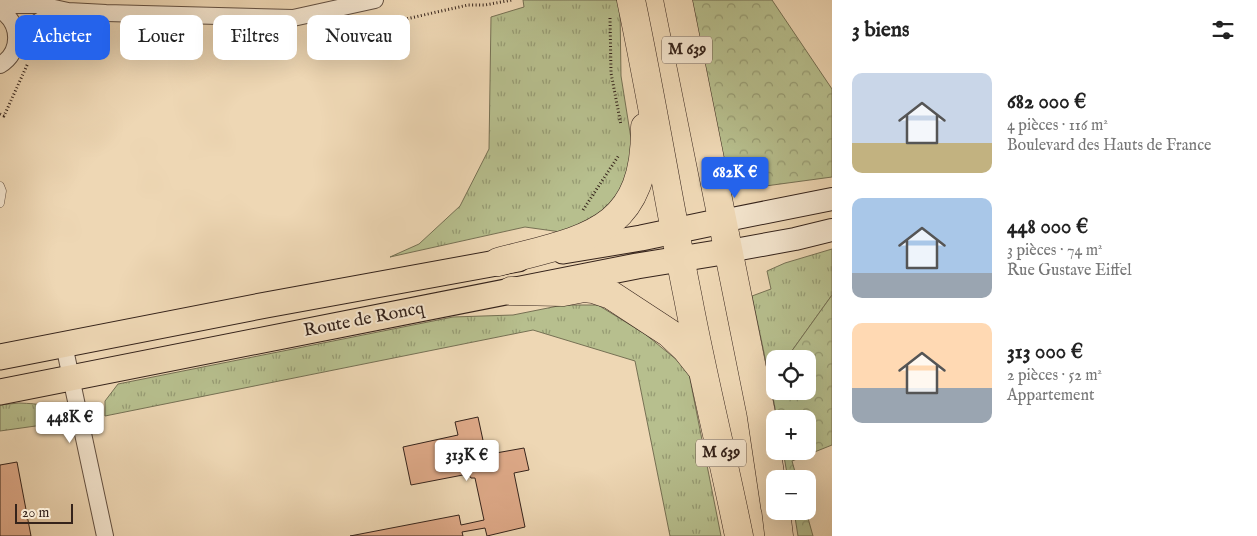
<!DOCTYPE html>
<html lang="fr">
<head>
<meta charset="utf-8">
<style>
  :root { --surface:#fff; --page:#f6f6f6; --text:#222; --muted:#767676; --accent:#2563eb }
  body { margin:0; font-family:"IM FELL English",serif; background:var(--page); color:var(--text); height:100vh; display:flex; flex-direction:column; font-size:19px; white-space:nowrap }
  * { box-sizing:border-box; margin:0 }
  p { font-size:16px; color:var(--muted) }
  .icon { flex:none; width:28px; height:28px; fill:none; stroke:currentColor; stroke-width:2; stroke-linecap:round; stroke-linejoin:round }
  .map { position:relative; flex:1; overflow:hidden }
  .details { display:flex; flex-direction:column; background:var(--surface); width:425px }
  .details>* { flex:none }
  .guide { position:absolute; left:15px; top:15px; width:475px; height:45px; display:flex; gap:10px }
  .controls { position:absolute; left:766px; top:350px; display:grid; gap:10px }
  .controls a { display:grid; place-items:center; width:50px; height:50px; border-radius:10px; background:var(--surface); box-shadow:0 5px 20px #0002; font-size:25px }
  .scale { position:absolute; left:15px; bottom:12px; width:58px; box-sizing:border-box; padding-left:5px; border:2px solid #35231b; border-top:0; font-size:14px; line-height:18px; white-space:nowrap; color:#35231b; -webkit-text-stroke:4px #f4e5ce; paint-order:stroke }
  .price { position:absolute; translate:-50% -42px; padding:0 11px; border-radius:5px; background:#fff; color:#222; font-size:16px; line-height:32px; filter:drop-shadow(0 1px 2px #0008) }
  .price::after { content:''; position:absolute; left:50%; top:30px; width:15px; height:11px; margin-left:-8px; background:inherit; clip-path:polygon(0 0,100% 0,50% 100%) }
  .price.selected { background:var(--accent); color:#fff }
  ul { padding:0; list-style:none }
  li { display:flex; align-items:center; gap:15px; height:125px; padding:0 20px }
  li span { display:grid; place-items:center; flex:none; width:140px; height:100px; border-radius:10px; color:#555 }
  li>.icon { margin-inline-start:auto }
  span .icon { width:60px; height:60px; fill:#fffc; stroke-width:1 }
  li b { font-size:21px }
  h2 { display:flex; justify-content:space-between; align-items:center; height:60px; padding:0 20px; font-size:21px }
  .chip { padding:0 18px; border-radius:10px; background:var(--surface); box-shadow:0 5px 20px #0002; font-size:18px; line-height:45px }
  .chip.selected { background:var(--accent); color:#fff }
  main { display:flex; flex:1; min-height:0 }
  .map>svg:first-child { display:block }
  .grass { fill:url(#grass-tufts); stroke:#767154 }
  .forest { fill:url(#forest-crowns); stroke:#767154 }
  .building { fill:#dfaa89; stroke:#35231b }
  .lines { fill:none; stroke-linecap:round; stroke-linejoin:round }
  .lane-casing { stroke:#635041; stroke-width:9 }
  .street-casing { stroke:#635041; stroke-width:18 }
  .secondary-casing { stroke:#35231b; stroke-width:24 }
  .primary-casing { stroke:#35231b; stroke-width:27 }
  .highway-casing { stroke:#35231b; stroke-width:29 }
  .path { stroke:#35231b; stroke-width:3; stroke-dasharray:1 2.5; stroke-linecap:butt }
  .lane { stroke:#f4e5ce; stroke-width:8 }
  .street { stroke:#f4e5ce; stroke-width:16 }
  .secondary { stroke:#f4e5ce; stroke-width:22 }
  .primary { stroke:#eed7b4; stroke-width:25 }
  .highway { stroke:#eed7b4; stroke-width:28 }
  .labels { text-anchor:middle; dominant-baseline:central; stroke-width:4; stroke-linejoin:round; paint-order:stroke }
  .shield { fill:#f4e5ce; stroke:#6e5d51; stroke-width:1 }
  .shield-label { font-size:16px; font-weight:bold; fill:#35231b }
  .street-label { font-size:18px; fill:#35231b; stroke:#f4e5ce }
</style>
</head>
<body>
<main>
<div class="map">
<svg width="832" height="536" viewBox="0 0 832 536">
  <defs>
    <pattern id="grass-tufts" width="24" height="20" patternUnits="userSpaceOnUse" patternTransform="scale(1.25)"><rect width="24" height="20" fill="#b7bf8e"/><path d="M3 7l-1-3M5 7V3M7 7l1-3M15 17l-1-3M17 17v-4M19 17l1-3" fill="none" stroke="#969b73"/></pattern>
    <pattern id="forest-crowns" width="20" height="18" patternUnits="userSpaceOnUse" patternTransform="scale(1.25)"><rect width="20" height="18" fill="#b7bf8e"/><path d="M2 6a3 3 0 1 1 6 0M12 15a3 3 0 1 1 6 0" fill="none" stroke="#969b73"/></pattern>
  </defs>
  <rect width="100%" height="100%" fill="#eed7b4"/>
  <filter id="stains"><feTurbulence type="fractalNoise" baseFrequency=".004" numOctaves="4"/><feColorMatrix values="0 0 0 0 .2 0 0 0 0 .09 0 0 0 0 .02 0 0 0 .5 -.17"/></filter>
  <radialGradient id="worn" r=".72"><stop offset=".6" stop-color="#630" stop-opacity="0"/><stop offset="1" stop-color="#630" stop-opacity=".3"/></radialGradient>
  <!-- grass -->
  <path class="grass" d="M523 0H617L620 9 621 76 632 145 631 171 623 189 593 222 568 233 525 227 390 257 419 244 460 206 489 149 491 17 524 7Z
    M832 249V295L786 359H775V375L770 381 752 296 771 289 767 271 785 263Z
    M563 305H598L645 334 688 369 721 536H670L635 361 533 330 105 416V401L118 384 453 317 513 315Z
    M19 403C41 404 50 404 64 422L0 431V405Z"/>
  <!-- forest -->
  <path class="forest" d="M689 0H772L832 89V177L758 187 754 168 725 175Z
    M832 295V445L792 461 797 479H788L783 451H808V419H777L770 381 775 375V391H808V359H786Z
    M794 511H806L813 536H798Z"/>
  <!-- building -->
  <path class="building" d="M478 417 484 445H486L487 448 491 447 492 451 495 450 496 453 524 448 529 470 514 473 525 527 487 536 485 528 462 532 463 536H350L459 515 461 525 484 520 475 478H471L468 474 411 485 403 447 458 435 455 422Z
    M17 462 31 536H0V465Z"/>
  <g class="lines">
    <defs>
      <path id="lane" d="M0 186 2 191 0 203"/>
      <path id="street" d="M0 8 13 5H40L68 11 106 13 293 18 375 0
        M0 10C21 23 22 52 0 65
        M16 44C28 26 45 15 66 11
        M64 345 105 536"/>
      <path id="secondary" d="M722 221 832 199
        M729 251 795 239 832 230"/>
      <path id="primary" d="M563 251 641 238 722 221
        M0 357 266 305 518 259
        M0 392 637 266 729 251"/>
      <path id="highway" d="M631 0C652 99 668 199 688 298 703 378 723 457 739 536
        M678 0 761 413 775 507
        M498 262C583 239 646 235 645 127
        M511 291 563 292 584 288 593 289 611 295 669 333 686 349 701 368
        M776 511 779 536"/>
    </defs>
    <!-- lane casing -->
    <use href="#lane" class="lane-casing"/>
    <!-- street casing -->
    <use href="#street" class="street-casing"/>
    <!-- secondary casing -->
    <use href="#secondary" class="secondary-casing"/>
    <!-- primary casing -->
    <use href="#primary" class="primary-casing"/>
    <!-- highway casing -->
    <use href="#highway" class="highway-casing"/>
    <!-- path -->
    <path class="path" d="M610 18 611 73 621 125
      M376 19 397 21 468 5H485L512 0
      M0 114 4 116 28 63
      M583 210 619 155"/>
    <!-- lane -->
    <use href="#lane" class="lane"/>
    <!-- street -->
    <use href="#street" class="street"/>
    <!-- secondary -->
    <use href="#secondary" class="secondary"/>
    <!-- primary -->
    <use href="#primary" class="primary"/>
    <!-- highway -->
    <use href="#highway" class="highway"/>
  </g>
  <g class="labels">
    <!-- shield labels -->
    <g class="shield">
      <rect x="662" y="36.5" width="50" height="27" rx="4"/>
      <rect x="696" y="439.5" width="50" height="27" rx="4"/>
    </g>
    <g class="shield-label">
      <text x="687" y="50">M 639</text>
      <text x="721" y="453">M 639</text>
    </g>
    <!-- street labels -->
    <g class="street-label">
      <text transform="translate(364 320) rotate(-11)">Route de Roncq</text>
    </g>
  </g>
  <rect width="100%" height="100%" filter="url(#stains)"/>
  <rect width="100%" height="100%" fill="url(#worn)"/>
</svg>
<div class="controls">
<a><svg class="icon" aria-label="locate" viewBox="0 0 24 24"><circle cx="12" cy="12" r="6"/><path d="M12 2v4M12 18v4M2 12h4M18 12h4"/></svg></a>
<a>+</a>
<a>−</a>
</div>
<div class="scale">20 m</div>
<b class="price selected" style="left:735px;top:199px">682K €</b>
<b class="price" style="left:70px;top:444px">448K €</b>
<b class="price" style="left:467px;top:482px">313K €</b>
<div class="guide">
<a class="chip selected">Acheter</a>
<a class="chip">Louer</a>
<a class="chip">Filtres</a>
<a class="chip">Nouveau</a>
</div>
</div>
<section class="details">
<h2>3 biens<svg class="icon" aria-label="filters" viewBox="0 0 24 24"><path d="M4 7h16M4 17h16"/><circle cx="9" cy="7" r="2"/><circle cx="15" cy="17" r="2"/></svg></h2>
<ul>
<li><span style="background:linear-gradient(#c9d6e8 70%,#c2b280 0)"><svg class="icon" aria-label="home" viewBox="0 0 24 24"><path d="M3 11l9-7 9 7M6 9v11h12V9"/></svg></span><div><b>682 000 €</b><p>4 pièces · 116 m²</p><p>Boulevard des Hauts de France</p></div></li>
<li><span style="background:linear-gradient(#a9c7e8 75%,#9aa5b1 0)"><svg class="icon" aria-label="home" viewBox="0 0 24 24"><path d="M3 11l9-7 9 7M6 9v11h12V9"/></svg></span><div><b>448 000 €</b><p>3 pièces · 74 m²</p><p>Rue Gustave Eiffel</p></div></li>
<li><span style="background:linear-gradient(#ffd9b3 65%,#9aa5b1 0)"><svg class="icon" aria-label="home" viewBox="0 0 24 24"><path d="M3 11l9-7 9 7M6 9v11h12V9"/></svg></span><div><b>313 000 €</b><p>2 pièces · 52 m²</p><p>Appartement</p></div></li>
</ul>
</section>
</main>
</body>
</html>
